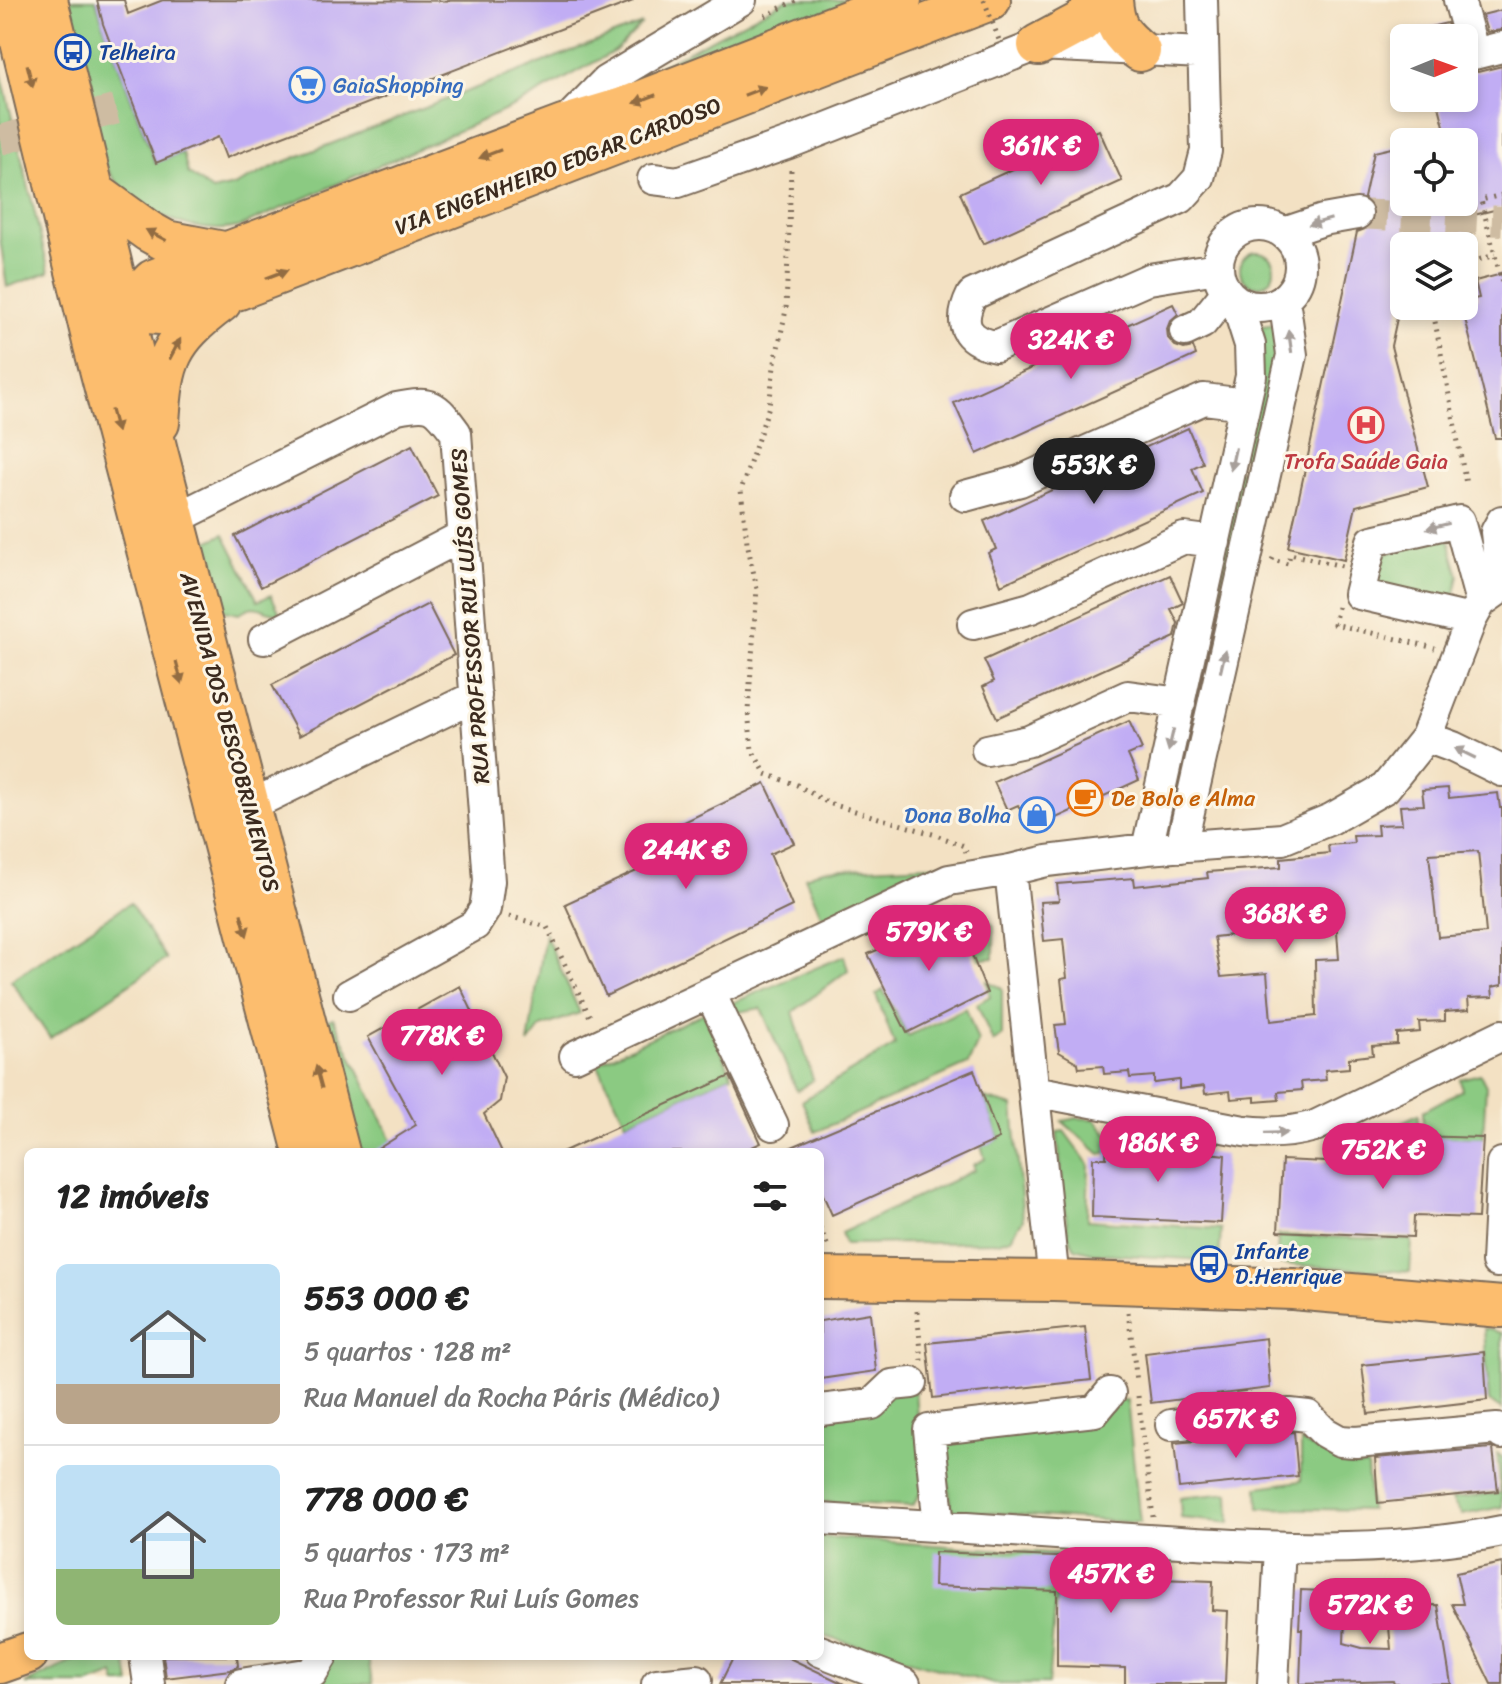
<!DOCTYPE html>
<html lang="pt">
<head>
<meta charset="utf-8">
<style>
  :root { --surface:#fff; --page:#f6f6f6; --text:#222; --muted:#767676; --line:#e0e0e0; --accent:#db2777 }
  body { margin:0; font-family:Sriracha,sans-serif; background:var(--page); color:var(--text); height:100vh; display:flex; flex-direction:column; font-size:30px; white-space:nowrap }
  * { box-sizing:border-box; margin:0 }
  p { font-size:26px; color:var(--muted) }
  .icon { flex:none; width:44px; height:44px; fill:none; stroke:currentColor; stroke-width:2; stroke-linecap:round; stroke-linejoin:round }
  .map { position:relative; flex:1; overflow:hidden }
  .sheet { position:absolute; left:24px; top:1148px; width:800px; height:512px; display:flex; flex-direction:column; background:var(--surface); border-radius:12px; box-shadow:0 4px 12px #0003 }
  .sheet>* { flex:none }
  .needle { width:52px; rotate:89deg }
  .buttons { position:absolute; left:1390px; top:24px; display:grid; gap:16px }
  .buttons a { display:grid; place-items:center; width:88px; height:88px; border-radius:12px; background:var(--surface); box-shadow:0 4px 12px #0003; font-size:40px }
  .price { position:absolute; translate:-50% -68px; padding:0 18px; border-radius:28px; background:var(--accent); color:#fff; font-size:26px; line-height:52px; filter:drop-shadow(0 2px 4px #0008) }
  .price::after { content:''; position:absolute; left:50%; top:48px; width:24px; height:18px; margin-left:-12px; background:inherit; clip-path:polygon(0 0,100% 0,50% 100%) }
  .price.active { background:#222; color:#fff }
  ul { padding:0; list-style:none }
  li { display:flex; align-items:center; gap:24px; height:200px; padding:0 32px }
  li+li { border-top:2px solid var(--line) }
  li span { display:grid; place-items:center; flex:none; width:224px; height:160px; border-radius:12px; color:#555 }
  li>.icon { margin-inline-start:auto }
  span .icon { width:96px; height:96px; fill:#fffc; stroke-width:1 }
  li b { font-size:34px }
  h2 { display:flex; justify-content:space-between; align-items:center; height:96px; padding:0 32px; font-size:34px }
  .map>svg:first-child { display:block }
  .green { fill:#8bca82; stroke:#637a50; stroke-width:2 }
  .building { fill:#c1adf4; fill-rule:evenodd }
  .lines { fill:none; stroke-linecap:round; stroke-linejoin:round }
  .minor-tunnel { stroke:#cebca2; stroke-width:30; stroke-dasharray:30 15; stroke-linecap:butt }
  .minor-casing { stroke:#7b6a58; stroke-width:34 }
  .major-casing { stroke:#7b6a58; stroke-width:44 }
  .path { stroke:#7b6a58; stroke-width:5; stroke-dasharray:2 6; stroke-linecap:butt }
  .minor { stroke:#fff; stroke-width:30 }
  .major { stroke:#fcbd6e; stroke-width:40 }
  .path-bridge { stroke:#7b6a58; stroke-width:5; stroke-dasharray:2 6; stroke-linecap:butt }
  .oneway { fill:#926c42 }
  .oneway2 { fill:#a79f9a }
  .labels { text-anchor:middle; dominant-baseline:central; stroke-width:6; stroke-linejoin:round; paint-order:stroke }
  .transit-label { font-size:22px; fill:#164399; stroke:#fcf5e5; text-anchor:start }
  .shop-label { font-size:22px; fill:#366cbe; stroke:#fcf5e5; text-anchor:start }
  .street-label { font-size:22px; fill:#3b2a1e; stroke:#fcf5e5 }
  .health-label { font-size:22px; fill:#be3a42; stroke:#fcf5e5 }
  .food-label { font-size:22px; fill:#c56008; stroke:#fcf5e5; text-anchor:start }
</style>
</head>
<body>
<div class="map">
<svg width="1502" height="1684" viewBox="0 0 1502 1684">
  <rect width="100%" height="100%" fill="#fcf5e5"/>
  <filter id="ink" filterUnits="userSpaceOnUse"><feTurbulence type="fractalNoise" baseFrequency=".0125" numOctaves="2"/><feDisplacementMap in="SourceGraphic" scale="16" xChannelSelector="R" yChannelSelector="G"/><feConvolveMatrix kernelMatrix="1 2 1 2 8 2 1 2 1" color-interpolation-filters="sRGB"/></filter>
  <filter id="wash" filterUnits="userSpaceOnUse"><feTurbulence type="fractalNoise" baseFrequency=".006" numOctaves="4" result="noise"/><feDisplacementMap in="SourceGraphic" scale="32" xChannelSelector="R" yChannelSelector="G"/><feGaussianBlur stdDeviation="1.8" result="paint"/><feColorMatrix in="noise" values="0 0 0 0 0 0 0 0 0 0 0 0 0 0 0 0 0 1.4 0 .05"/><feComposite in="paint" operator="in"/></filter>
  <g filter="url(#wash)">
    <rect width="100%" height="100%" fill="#f3e1c3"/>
    <!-- green -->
    <path class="green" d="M65 0H96L103 24 155 162 183 153 188 173 212 191 234 186 279 164 642 24 615 51 515 106 239 227C191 237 131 209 106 167 99 154 98 134 94 119 84 80 75 40 65 0Z
      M786 0H855L609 93Z
      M0 68 49 272 7 287 0 238Z
      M1240 269a17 17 0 1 1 34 0a17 17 0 1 1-34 0Z
      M1275 324 1277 381 1260 460 1242 457 1256 327Z
      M1238 471 1254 474 1223 601 1214 599Z
      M224 534 258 601 271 595 280 613C262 614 258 599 239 614L219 610 201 545Z
      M1448 537 1459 576 1452 606 1379 586 1375 580 1379 555Z
      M1205 620 1213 625 1224 624 1189 767 1173 765Z
      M952 864 834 917 821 915 805 877 823 870Z
      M130 903 166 959 50 1038 11 980Z
      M956 903 976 907 994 926V958L979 959Z
      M545 934 580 1013 541 1027 528 1044Z
      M844 956 848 970 793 1012 813 1080 797 1091 761 1008 732 1013 730 1004Z
      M987 981 1002 988V1036L993 1042 977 1004 990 996Z
      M883 990 908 1036 966 1008 978 1042 968 1064 815 1132 802 1101 895 1045 876 995Z
      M704 1013 732 1075 626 1123 597 1063Z
      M333 1018 392 1140 400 1152H358L323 1022Z
      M1480 1074 1486 1086 1483 1138 1423 1137V1111L1462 1090 1460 1079Z
      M984 1098 1013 1106 1023 1219 1011 1238 998 1242 845 1244 841 1233 975 1170 973 1165 985 1159 981 1146 999 1139Z
      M1418 1114 1416 1166 1328 1162 1337 1155Z
      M1077 1118 1095 1119 1114 1141 1107 1142 1106 1153 1100 1154 1062 1121Z
      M1064 1131 1089 1165 1087 1220 1221 1229 1219 1261 1093 1253 1075 1248 1068 1236 1057 1132Z
      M1278 1235 1412 1240 1410 1272 1277 1264Z
      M1484 1328 1502 1333V1410L1489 1401Z
      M896 1390 915 1392 923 1488 913 1506 820 1502V1418Z
      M1127 1400 1140 1523 952 1510 943 1445 952 1436 1113 1401Z
      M1301 1442 1348 1466H1367L1370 1510 1259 1508 1258 1487 1301 1481Z
      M1497 1453 1502 1457V1507L1462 1515 1451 1499 1501 1493Z
      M1229 1493 1230 1523 1181 1518 1180 1498Z
      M820 1537 1060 1554 1048 1684H994L820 1635Z
      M84 1656H126L130 1684H117L114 1675 90 1684H25Z
      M330 1656H368L372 1684H287Z"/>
    <g id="blocks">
      <!-- building -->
      <path class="building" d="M97 0H124L128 14 163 0 633 1 226 158 218 137 156 163 103 24Z
        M1502 10V30L1487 32 1482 15Z
        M1447 23 1451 38H1419L1418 30Z
        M1502 66V208L1466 217 1474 246H1404V286L1391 346 1428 487 1356 506 1344 560 1288 547 1357 232 1368 228 1374 219V210L1364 198 1374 152 1404 145V202H1463L1464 208V142H1448L1437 98H1464V68L1478 72Z
        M1099 130 1122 181 983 244 960 193Z
        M1502 274V438H1495L1464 315V301L1479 298 1475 281Z
        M1173 304 1178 314 1170 321 1167 329 1168 338 1175 346 1184 349 1193 347 1196 355 977 454 954 403Z
        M1188 428 1203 463 1192 468 1203 493 1001 585 988 553 996 549 984 521Z
        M412 445 438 496 261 587 235 536Z
        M1170 575 1183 603 1171 609 1178 623 1175 637 997 718 983 687 994 681 984 660Z
        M428 604 454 655 299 736 272 685Z
        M1129 721 1142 749 1128 755 1139 780 1030 830 1018 805 1007 810 994 782Z
        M765 783 794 843 770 854 792 906 606 996 565 904 639 870 630 848Z
        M1448 788 1449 798 1498 793 1500 808H1502V985L1492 987 1493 997 1468 998 1469 1010 1445 1012V1021L1419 1022 1420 1032 1397 1034V1044L1372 1046 1373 1055 1349 1058V1068L1325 1070 1326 1080 1301 1082 1302 1090 1278 1092 1279 1100 1255 1102V1097L1231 1099 1230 1091 1205 1094 1204 1086 1179 1089V1080L1154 1083V1076L1130 1078 1129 1072 1104 1074 1103 1066 1079 1068 1078 1063 1059 1052 1055 1025 1066 1024 1061 979 1067 978 1063 939 1044 941 1040 902 1059 901 1057 884 1134 878 1135 886 1208 878 1207 872 1281 867V858L1329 853 1328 845 1354 843 1353 836 1378 835 1377 825 1402 824 1400 806 1424 805 1422 790ZM1478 851 1486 933 1438 937 1429 854ZM1336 918 1339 959 1315 960 1316 1016 1271 1021 1267 973 1221 977 1214 937 1287 929 1286 922Z
        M956 915 987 993 907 1033 868 954Z
        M460 986 504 1077 500 1101 484 1114 502 1152H373L416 1125 368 1037Z
        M974 1070 999 1139 832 1215 820 1188V1152H780Z
        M730 1076 761 1143 741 1152H562Z
        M1417 1136 1483 1138 1478 1218 1414 1216 1413 1237 1278 1231 1282 1160 1416 1166Z
        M1107 1141 1225 1155 1221 1223 1092 1217 1093 1158H1106Z
        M870 1313 876 1371 820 1379V1321Z
        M1085 1327 1091 1380 933 1398 927 1343Z
        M1266 1338 1270 1388 1151 1403 1145 1353Z
        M1484 1352 1487 1400 1368 1414 1362 1365Z
        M1294 1432 1298 1476 1179 1488 1174 1443Z
        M1491 1448 1493 1449 1498 1491 1378 1503 1375 1458Z
        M935 1552 1104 1559V1577L1213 1581 1212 1610 1228 1611 1225 1684H1125V1668L1057 1666V1591L934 1586Z
        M1502 1563V1684H1491L1452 1604H1463L1456 1573Z
        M1301 1590 1346 1592 1344 1643 1362 1648 1391 1649 1388 1616 1406 1613 1405 1606 1438 1605 1451 1684H1394L1393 1681 1300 1684 1302 1629H1299Z
        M163 1656H237L238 1666 230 1670 166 1678Z
        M734 1656H785L844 1684H720Z"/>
    </g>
  </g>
  <g filter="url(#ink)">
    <use href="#blocks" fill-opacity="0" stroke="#7b6a58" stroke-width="2"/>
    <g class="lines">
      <!-- minor-tunnel -->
      <path class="minor-tunnel" d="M0 140 129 106
        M1357 214 1502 221"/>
      <defs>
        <path id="minor" d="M1202 0 1206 151 1199 178 1181 198 972 295C958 323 964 340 996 346L1149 279 1217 268
          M1459 0 1474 54 1502 47
          M564 124 606 81 741 0
          M653 179 678 182 789 143 1038 45 1202 53
          M1218 266a41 41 0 1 1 82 0a41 41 0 1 1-82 0Z
          M1284 233 1323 220 1357 214
          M1185 331 1202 323 1227 292
          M965 496 1020 481 1204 399 1245 404
          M175 519 397 408C432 401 435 404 456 433L489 881 485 909 475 925 349 995
          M1502 587 1496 532 1502 521
          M1471 620 1359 594 1372 541 1459 521 1481 602
          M973 624 1031 608 1184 538 1215 542
          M264 639 464 535
          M1426 737 1453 747 1502 771
          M987 750 1029 741 1128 696 1180 703
          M249 806 476 696
          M1181 847 1292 355 1284 299
          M1147 849 1251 376 1250 345 1236 301
          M1010 870 1054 1281
          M710 993 773 1125
          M575 1056 949 880 1010 870 1047 861 1147 849 1282 839 1331 819 1385 788 1426 737 1471 620 1481 602 1502 587
          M1034 1091 1244 1131C1269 1134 1290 1133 1315 1126L1502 1035
          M1497 1262 1502 1163
          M820 1410 872 1404 892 1385 912 1383
          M1171 1425 1290 1414 1308 1416 1324 1432 1340 1441 1356 1442 1497 1429 1502 1434
          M820 1519C924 1525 1027 1532 1131 1539 1254 1547 1381 1556 1502 1531
          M939 1526 929 1430 1095 1411 1110 1393
          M820 1651 905 1684
          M145 1656 149 1684
          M241 1684 312 1673 322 1656
          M657 1684 697 1680
          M1273 1684 1280 1547"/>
        <path id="major" d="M11 0 94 346 304 1152
          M47 0 157 451 339 1152
          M1112 0C1114 27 1120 34 1140 51
          M1038 45 1081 22 1104 0
          M94 192 148 231 166 241 229 253
          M99 304 122 311 160 314 239 289 990 0
          M111 324 153 280 563 126 623 108 901 0
          M159 423C163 360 169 341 221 302
          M820 1278 1054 1281 1293 1289 1502 1307
          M0 1663 28 1653"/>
      </defs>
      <!-- minor casing -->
      <use href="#minor" class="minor-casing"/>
      <!-- major casing -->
      <use href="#major" class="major-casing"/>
      <!-- path -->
      <path class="path" d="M765 16 796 0
        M791 170 786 310 774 367 769 406 741 490 747 542 757 589 748 711 752 750 766 774 797 785 828 803 936 835 964 846 966 852
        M1502 195 1481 200 1502 283
        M1464 264 1495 255
        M1432 306 1466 484
        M1273 558 1272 560 1288 564 1290 554 1342 566
        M1338 607 1334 624 1435 648
        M509 916 547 927 591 1019
        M820 1228 829 1249
        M917 1311 922 1361
        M1128 1312 1137 1382
        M1138 1396 1153 1517"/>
      <!-- minor -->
      <use href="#minor" class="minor"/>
      <!-- major -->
      <use href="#major" class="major"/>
      <!-- path-bridge -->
      <path class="path-bridge" d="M984 0 999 40"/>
    </g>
    <!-- one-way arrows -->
    <defs><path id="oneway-solid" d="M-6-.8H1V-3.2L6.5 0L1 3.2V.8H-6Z" transform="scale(2)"/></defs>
    <g class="oneway">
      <use href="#oneway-solid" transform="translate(30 76) rotate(76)"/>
      <use href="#oneway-solid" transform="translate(755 91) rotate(-21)"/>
      <use href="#oneway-solid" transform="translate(645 99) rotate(159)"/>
      <use href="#oneway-solid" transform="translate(490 154) rotate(159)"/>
      <use href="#oneway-solid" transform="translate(156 235) rotate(-152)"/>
      <use href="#oneway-solid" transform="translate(277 274) rotate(-21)"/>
      <use href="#oneway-solid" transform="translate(175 349) rotate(-62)"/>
      <use href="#oneway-solid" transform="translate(114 421) rotate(75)"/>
      <use href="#oneway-solid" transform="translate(179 673) rotate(75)"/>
      <use href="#oneway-solid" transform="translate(244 925) rotate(75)"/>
      <use href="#oneway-solid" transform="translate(319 1077) rotate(-105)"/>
    </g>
    <g class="oneway2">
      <use href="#oneway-solid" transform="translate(1320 222) rotate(164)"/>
      <use href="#oneway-solid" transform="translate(1290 341) rotate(-98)"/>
      <use href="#oneway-solid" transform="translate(1233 459) rotate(102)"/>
      <use href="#oneway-solid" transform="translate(1438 526) rotate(167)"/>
      <use href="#oneway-solid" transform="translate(1223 661) rotate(-77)"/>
      <use href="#oneway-solid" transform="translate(1171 740) rotate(103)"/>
      <use href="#oneway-solid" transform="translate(1465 753) rotate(-154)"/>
      <use href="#oneway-solid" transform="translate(1276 1133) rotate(-2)"/>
    </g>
  </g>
  <!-- icons -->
  <defs>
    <symbol id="bus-ring" viewBox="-11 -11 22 22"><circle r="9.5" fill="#fcf5e5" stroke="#1a4fb4" stroke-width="1.5"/><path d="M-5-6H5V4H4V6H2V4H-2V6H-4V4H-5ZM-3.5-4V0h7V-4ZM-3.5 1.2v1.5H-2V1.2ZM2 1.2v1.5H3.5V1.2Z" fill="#1a4fb4"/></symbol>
    <symbol id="supermarket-ring" viewBox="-11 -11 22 22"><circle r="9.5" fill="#fcf5e5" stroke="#3f7fe0" stroke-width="1.5"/><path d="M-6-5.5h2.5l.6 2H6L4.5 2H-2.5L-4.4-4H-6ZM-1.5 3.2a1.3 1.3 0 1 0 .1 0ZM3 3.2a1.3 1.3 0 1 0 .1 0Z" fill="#3f7fe0"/></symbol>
    <symbol id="hospital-ring" viewBox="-11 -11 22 22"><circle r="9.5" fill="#fcf5e5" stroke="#e0444e" stroke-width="1.5"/><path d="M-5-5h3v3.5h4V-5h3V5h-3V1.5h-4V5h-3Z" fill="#e0444e"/></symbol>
    <symbol id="cafe-ring" viewBox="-11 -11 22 22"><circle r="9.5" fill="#fcf5e5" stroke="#e8710a" stroke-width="1.5"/><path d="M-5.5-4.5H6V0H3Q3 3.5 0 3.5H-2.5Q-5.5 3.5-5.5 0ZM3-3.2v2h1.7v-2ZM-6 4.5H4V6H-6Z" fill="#e8710a"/></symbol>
    <symbol id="shop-ring" viewBox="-11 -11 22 22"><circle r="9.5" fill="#fcf5e5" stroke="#3f7fe0" stroke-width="1.5"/><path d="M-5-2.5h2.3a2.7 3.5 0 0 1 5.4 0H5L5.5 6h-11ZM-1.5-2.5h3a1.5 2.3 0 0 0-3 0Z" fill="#3f7fe0"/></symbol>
  </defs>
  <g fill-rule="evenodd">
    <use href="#bus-ring" x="53" y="32" width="40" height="40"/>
    <use href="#supermarket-ring" x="287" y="65" width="40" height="40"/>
    <use href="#hospital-ring" x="1346" y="405" width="40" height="40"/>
    <use href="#cafe-ring" x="1065" y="778" width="40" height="40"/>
    <use href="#shop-ring" x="1017" y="795" width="40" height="40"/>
    <use href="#bus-ring" x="1189" y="1244" width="40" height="40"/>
  </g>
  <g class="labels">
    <!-- transit labels -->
    <g class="transit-label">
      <text x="99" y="52">Telheira</text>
      <text x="1235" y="1251">Infante<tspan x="1235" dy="25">D.Henrique</tspan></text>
    </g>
    <!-- shop labels -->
    <g class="shop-label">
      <text x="333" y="85">GaiaShopping</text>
      <text x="1011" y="815" text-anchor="end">Dona Bolha</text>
    </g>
    <!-- street labels -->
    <g class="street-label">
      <text transform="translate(558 166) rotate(-21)">VIA ENGENHEIRO EDGAR CARDOSO</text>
      <text transform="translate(470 616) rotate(-94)">RUA PROFESSOR RUI LUÍS GOMES</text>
      <text transform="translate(230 732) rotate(75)">AVENIDA DOS DESCOBRIMENTOS</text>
    </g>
    <!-- health labels -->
    <g class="health-label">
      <text x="1366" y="461">Trofa Saúde Gaia</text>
    </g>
    <!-- food labels -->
    <g class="food-label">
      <text x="1111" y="798">De Bolo e Alma</text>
    </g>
  </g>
</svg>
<div class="buttons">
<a><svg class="needle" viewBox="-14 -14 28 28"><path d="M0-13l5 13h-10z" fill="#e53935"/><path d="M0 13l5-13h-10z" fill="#767676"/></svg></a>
<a><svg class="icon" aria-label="locate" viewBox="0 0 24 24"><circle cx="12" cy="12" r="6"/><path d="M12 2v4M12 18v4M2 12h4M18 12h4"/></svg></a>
<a><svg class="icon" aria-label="layers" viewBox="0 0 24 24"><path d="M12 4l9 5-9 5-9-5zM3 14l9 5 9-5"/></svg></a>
</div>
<b class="price" style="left:1041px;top:187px">361K €</b>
<b class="price" style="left:1071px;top:381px">324K €</b>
<b class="price active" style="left:1094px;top:506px">553K €</b>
<b class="price" style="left:686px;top:891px">244K €</b>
<b class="price" style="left:1285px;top:955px">368K €</b>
<b class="price" style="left:929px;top:973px">579K €</b>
<b class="price" style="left:442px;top:1077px">778K €</b>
<b class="price" style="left:1158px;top:1184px">186K €</b>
<b class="price" style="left:1383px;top:1191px">752K €</b>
<b class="price" style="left:1236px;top:1460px">657K €</b>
<b class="price" style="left:1111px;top:1615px">457K €</b>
<b class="price" style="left:1370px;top:1646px">572K €</b>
<section class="sheet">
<h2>12 imóveis<svg class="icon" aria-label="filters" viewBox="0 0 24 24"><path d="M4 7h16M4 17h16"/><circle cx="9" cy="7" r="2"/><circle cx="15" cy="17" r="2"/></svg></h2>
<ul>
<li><span style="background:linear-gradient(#bfe0f5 75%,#b9a48a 0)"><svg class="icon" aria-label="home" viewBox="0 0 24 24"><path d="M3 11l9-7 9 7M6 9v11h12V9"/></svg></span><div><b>553 000 €</b><p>5 quartos · 128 m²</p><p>Rua Manuel da Rocha Páris (Médico)</p></div></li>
<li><span style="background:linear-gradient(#bfe0f5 65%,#8fb573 0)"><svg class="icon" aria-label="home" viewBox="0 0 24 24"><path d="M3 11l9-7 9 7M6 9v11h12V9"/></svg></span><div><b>778 000 €</b><p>5 quartos · 173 m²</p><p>Rua Professor Rui Luís Gomes</p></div></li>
</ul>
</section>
</div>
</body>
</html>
